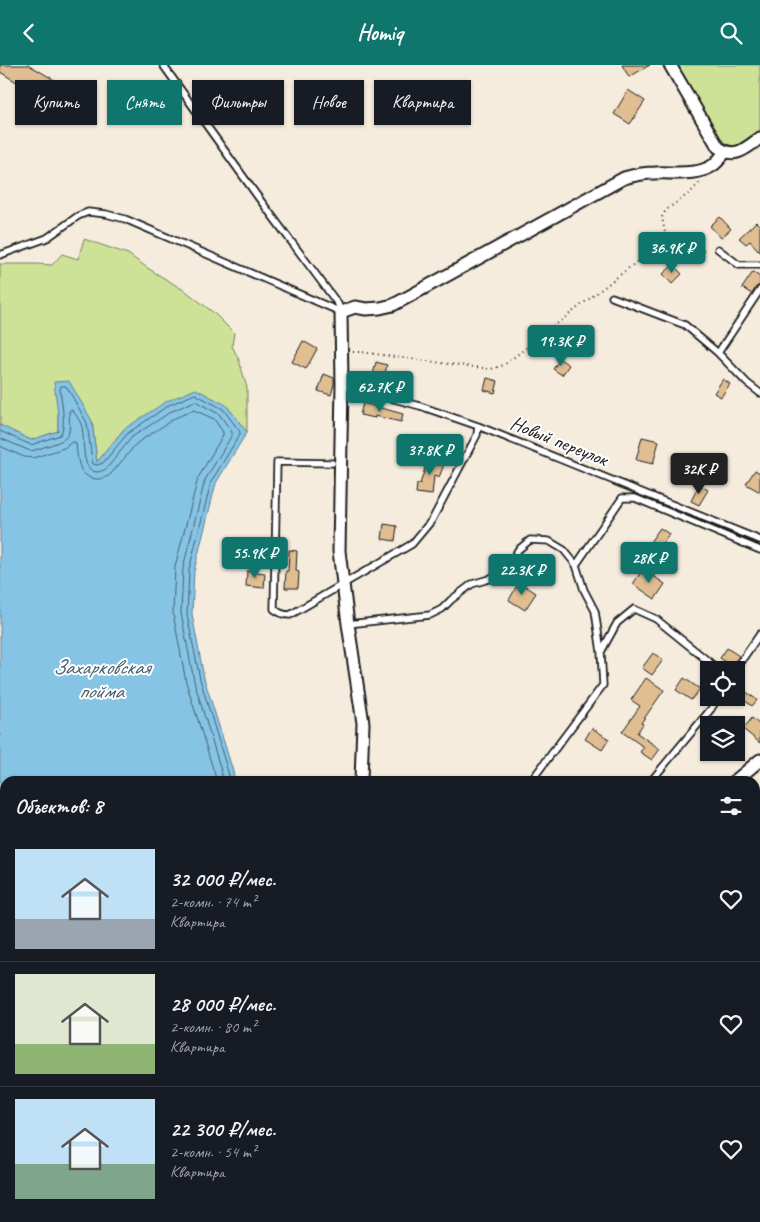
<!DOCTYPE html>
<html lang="ru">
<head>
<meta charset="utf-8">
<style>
  :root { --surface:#171b24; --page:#20242c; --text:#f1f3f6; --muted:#9ea1a6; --line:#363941; --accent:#0f766e }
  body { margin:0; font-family:Caveat,sans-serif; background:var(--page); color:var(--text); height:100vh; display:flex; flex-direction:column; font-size:19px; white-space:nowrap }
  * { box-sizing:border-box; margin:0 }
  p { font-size:16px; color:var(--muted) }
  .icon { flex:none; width:28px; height:28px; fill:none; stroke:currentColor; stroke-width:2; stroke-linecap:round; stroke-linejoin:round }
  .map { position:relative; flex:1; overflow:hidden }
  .drawer { position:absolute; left:0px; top:711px; width:760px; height:446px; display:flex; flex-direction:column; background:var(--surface); border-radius:15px 15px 0 0; box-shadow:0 1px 4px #0004 }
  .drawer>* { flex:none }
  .banner { position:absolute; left:15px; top:15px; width:500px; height:45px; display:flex; gap:10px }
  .fabs { position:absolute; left:700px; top:596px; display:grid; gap:10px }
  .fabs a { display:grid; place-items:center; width:45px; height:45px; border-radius:0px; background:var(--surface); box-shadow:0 1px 4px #0004; font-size:25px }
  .price { position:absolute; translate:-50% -42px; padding:0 11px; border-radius:5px; background:var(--accent); color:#fff; font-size:16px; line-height:32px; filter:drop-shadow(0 1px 2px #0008) }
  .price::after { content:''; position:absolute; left:50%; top:30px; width:15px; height:11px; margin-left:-8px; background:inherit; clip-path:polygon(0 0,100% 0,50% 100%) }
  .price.active { background:#222; color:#fff }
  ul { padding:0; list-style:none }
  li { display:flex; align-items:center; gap:15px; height:125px; padding:0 15px }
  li+li { border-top:1px solid var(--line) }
  li span { display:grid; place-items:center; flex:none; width:140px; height:100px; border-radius:0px; color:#555 }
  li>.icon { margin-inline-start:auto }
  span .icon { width:60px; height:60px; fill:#fffc; stroke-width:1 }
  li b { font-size:21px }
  h2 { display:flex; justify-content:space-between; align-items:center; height:60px; padding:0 15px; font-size:21px }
  .tag { padding:0 18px; border-radius:0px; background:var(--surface); box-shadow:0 1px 4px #0004; font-size:18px; line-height:45px }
  .tag.active { background:var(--accent); color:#fff }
  header { display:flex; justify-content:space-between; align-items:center; height:65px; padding:0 15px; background:var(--accent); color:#fff; font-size:22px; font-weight:700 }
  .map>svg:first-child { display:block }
  .green { fill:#cee297; stroke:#757f5a }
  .water { fill:#86c4e6; stroke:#5c8195 }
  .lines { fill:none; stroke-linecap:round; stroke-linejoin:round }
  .shore { stroke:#465f6d; stroke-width:1 }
  .building { fill:#e0be92; stroke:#1c1c1c }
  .lane-casing { stroke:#1c1c1c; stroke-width:9 }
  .street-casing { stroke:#1c1c1c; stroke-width:15 }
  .path { stroke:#1c1c1c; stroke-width:2; stroke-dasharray:1 4; stroke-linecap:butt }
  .lane { stroke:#fff; stroke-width:5.5 }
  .street { stroke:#fff; stroke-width:11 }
  .labels { text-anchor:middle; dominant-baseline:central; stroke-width:4; stroke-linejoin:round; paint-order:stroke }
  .street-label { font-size:20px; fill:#1c1c1c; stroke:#fff }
  .water-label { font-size:21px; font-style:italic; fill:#465f6d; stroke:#fff }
</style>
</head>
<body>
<header><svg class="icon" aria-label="back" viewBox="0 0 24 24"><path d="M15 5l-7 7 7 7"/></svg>Homiq<svg class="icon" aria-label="search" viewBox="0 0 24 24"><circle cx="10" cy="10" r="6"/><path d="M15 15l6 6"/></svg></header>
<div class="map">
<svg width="760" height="1157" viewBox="0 0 760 1157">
  <rect width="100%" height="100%" fill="#f6ecde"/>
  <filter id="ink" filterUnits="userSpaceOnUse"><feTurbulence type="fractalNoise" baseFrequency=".02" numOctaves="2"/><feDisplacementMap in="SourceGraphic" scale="10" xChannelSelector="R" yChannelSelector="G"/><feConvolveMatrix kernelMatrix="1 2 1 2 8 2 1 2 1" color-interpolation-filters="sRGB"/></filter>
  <g filter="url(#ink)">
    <!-- green -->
    <path class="green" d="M681 0H760V68L738 83H731L724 80 679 4Z
      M84 174 128 189 149 204 187 227 214 248 234 268 232 281 239 295 247 323V367L226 340 124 364 97 397 92 356 58 349V366L31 375 0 361V199H36L52 200 62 189 78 194Z"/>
    <!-- water -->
    <path class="water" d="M69 316 92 356 97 397 124 364 167 336 196 324 226 340 247 367 216 418 194 506 192 549 204 613 233 706 235 716H5V894L0 889V360L31 375 58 366V349L54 317Z"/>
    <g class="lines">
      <!-- shore -->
      <path class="shore" d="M0 366 31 380 60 370C67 361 61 335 60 324L61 321H65L67 322 87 358 92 395 93 399 97 400 103 398 128 368 169 340 195 329 223 344 240 367V369L211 417 189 505 187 550 200 614 228 707 230 716
        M0 373 30 386C37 385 43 382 50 380 72 373 70 369 69 347L70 345H72C75 349 79 354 81 359 86 371 79 404 96 407 101 407 104 405 107 403L132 372 172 346 195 336 219 349 232 367V370L205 415 183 503 181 548 194 616 222 709 223 716
        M0 381 24 392 33 393 64 383 72 377H75L76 379C77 386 77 393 79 399 83 415 100 418 111 409L137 378 175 353 194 345 214 354 223 367V370L198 413 175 502 173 548 186 617 215 710 216 716"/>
    </g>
    <!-- building -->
    <path class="building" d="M0 0H29L73 26 62 44 0 7Z
      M622 0H650L629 12Z
      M628 25 645 36 630 59 614 49Z
      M720 152 731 164 721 173 710 161Z
      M756 157 760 161V187L750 176 746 179 739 173Z
      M697 178 705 187 694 197 686 189Z
      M673 200 682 209 672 219 663 209Z
      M753 207 760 212V220L756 222 752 229 742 223Z
      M303 276 317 284 306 304 292 297Z
      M560 294 569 300 562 310 553 304Z
      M376 297 387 300 383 317 372 314Z
      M324 309 334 313V319L331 330 318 326Z
      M487 313 498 316 495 328 484 325Z
      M723 314 730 319 721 332 714 328Z
      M363 338 403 349 401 357 375 351V353L360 350Z
      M642 372 659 376 653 399 636 395Z
      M429 391 445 396 439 413 434 411 432 430 416 428 417 419H420Z
      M755 405 760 408V427L746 419Z
      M699 420 708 425 699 440 691 436Z
      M384 459 397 461 395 476 382 474Z
      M660 463 669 469 660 483 650 477Z
      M289 485 297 486 296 506 299 507 298 523H285L286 506H288Z
      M643 504 665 519 655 534 633 519Z
      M247 506 265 508 264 523 246 521Z
      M519 517 536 528 525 545 509 535Z
      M727 583 739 591 731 601 720 593Z
      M653 588 663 595 652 610 642 603Z
      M646 613 664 625 641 658 643 659 637 668 660 684 652 695 640 687 644 682 622 667 640 641 631 635Z
      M684 613 700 624 691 635 676 625Z
      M736 619 757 635 752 641 736 629Z
      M752 653 760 660V678L743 664Z
      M592 663 609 674 602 685 585 674Z"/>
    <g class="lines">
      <defs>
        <path id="lane" d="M163 0 258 132 338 239 341 247
          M718 184 739 200H760
          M0 190 47 173 78 151 88 147 106 149 125 154 341 247
          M612 232 685 260 718 288 760 225
          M718 288 747 318 760 328
          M342 320 420 341 478 361 760 475
          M332 398 277 397 274 544C280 548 283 550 290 550L412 479 432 455 477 370 478 361
          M348 559 430 550 442 544 451 535 472 519 489 514 500 508 510 499 518 485 530 475 549 476 564 485 576 500 622 433H635L760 485
          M601 587 617 558 634 544 656 554 719 605
          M735 605 760 569
          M531 716 603 620 601 587 595 546 584 525 576 500
          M651 716 711 644 718 632
          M755 922 760 918
          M0 980 5 983
          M0 1049H5
          M558 1152 562 1157
          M696 1152 700 1157
          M25 1157 26 1152
          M121 1157 122 1152
          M417 1157V1152"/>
        <path id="street" d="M670 0 718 82C735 95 746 83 760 73
          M361 716 363 658 348 559 339 486 342 320 341 247 355 242 366 244 380 243 393 240 408 232 624 113C634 110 644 108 655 108 673 107 696 111 712 101 718 97 721 92 725 87
          M735 716 760 695
          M755 1079 760 1084
          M0 1110H5
          M0 1125 5 1124
          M228 1152 229 1157
          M214 1157 215 1152
          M289 1157 292 1152"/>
      </defs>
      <!-- lane casing -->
      <use href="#lane" class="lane-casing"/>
      <!-- street casing -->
      <use href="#street" class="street-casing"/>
      <!-- path -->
      <path class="path" d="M353 287H362L395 292 491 304 504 300 661 178 666 173 662 152 666 145 691 127 700 117"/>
      <!-- lane -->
      <use href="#lane" class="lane"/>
      <!-- street -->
      <use href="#street" class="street"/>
    </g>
  </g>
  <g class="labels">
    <!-- street labels -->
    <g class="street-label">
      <text transform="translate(559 376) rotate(22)">Новый переулок</text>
    </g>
    <!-- water labels -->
    <g class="water-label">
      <text x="101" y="602">Захарковская<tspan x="101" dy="24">пойма</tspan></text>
    </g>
  </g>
</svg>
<div class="fabs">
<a><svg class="icon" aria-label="locate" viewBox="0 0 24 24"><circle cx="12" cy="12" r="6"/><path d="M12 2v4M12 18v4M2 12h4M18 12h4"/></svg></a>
<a><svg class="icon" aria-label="layers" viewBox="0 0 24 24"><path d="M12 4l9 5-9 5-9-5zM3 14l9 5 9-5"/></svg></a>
</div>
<b class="price" style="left:672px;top:209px">36.9K ₽</b>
<b class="price" style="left:561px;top:302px">19.3K ₽</b>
<b class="price" style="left:380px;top:348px">62.7K ₽</b>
<b class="price" style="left:430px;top:411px">37.8K ₽</b>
<b class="price active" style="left:699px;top:430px">32K ₽</b>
<b class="price" style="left:255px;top:514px">55.9K ₽</b>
<b class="price" style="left:649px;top:519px">28K ₽</b>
<b class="price" style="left:522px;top:531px">22.3K ₽</b>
<div class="banner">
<a class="tag">Купить</a>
<a class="tag active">Снять</a>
<a class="tag">Фильтры</a>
<a class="tag">Новое</a>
<a class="tag">Квартира</a>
</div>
<section class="drawer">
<h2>Объектов: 8<svg class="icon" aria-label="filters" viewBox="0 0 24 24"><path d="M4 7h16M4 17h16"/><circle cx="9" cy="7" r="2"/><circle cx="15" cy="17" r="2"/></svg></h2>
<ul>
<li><span style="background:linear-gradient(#bfe0f5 70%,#9aa5b1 0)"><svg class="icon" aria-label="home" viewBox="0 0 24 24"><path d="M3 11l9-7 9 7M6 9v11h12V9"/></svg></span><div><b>32 000 ₽/мес.</b><p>2-комн. · 74 m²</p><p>Квартира</p></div><svg class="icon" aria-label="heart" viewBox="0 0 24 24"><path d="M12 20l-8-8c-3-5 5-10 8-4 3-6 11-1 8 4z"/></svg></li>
<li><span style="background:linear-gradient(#dfe7d0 70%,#8fb573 0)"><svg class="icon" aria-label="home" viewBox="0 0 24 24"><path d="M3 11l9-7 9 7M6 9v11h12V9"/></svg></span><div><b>28 000 ₽/мес.</b><p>2-комн. · 80 m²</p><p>Квартира</p></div><svg class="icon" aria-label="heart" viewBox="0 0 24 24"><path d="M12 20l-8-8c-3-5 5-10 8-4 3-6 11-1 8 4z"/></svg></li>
<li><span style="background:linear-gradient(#bfe0f5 65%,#7fa58c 0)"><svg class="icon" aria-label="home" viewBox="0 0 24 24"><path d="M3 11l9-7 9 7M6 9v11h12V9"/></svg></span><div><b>22 300 ₽/мес.</b><p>2-комн. · 54 m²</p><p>Квартира</p></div><svg class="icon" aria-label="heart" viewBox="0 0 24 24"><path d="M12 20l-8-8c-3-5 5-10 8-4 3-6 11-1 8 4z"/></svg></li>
</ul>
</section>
</div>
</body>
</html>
